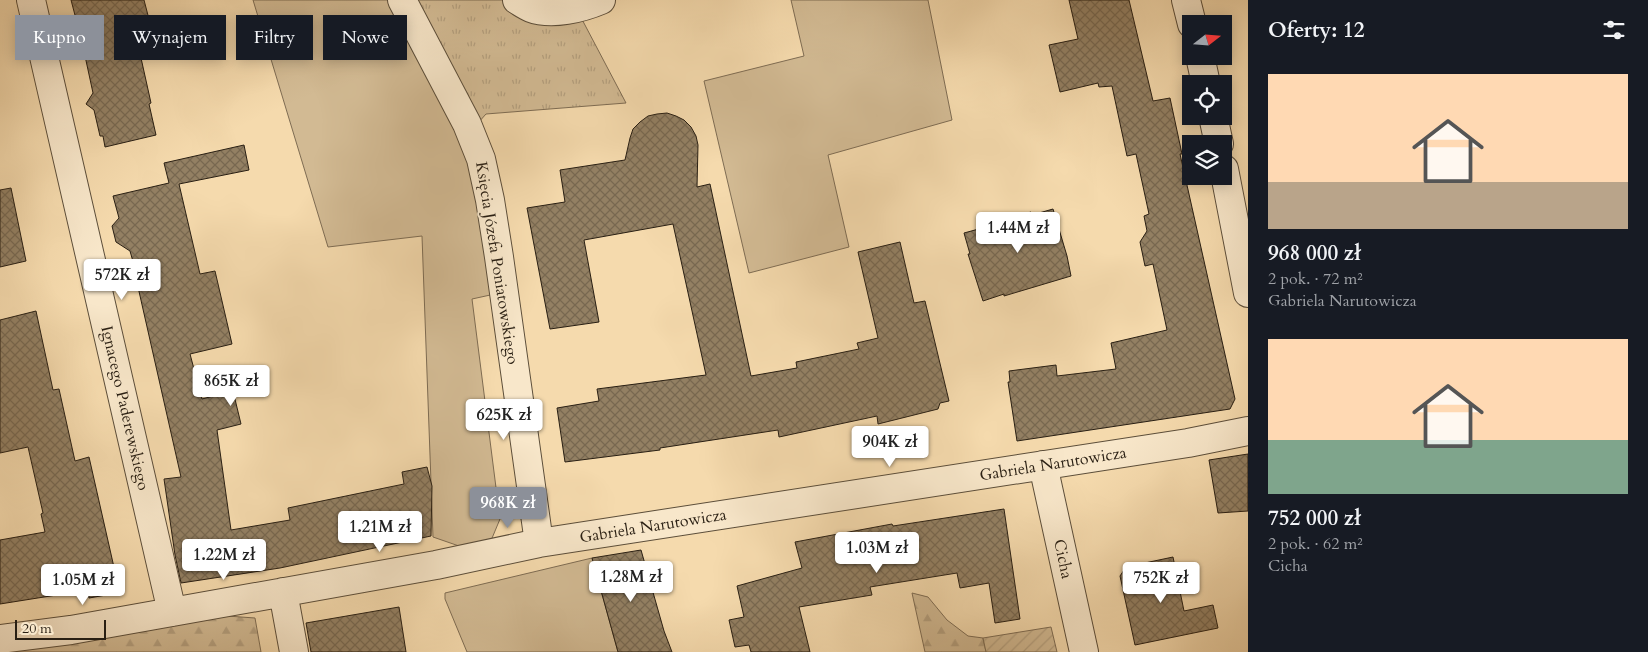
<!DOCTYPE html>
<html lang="pl">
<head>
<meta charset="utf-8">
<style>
  :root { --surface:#171b24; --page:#20242c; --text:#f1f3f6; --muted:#9ea1a6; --accent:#8c9099 }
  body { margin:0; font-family:Cardo,serif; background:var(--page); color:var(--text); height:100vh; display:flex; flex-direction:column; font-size:19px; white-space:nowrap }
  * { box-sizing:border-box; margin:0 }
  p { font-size:16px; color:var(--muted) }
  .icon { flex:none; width:28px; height:28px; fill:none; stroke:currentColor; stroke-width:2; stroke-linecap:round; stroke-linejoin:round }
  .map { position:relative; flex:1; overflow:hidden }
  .drawer { display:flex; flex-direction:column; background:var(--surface); width:400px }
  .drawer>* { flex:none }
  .hud { position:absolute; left:15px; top:15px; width:475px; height:45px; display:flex; gap:10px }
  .needle { width:32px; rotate:73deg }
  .buttons { position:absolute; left:1182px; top:15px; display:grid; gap:10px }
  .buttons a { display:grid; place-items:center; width:50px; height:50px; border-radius:0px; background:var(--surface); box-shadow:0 2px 12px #0003; font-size:25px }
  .scale { position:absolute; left:15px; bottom:12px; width:91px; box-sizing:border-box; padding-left:5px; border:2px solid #291f13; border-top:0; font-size:14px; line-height:18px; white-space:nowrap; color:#291f13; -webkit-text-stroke:4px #f8e7ca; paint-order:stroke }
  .price { position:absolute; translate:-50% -42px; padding:0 11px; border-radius:5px; background:#fff; color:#222; font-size:16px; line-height:32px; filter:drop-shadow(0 1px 2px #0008) }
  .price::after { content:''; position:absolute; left:50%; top:30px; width:15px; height:11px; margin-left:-8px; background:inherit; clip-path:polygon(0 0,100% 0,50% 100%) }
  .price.selected { background:var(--accent); color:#fff }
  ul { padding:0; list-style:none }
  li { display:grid; align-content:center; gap:10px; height:265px; padding:0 20px }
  li span { display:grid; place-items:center; height:155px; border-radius:0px; color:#555 }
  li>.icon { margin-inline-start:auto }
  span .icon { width:90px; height:90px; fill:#fffc; stroke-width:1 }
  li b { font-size:21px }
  h2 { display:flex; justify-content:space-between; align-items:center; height:60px; padding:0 20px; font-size:21px }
  .tag { padding:0 18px; border-radius:0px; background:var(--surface); box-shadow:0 2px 12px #0003; font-size:18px; line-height:45px }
  .tag.selected { background:var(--accent); color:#fff }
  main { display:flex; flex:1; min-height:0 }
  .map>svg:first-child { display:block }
  .grass { fill:url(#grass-tufts); stroke:#7e6c53 }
  .forest { fill:url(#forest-firs); stroke:#7e6c53 }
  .park { fill:#d2ba93; stroke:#7e6c53 }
  .garden { fill:url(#garden-furrows); stroke:#7e6c53 }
  .building { fill:url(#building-cross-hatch); stroke:#291f13 }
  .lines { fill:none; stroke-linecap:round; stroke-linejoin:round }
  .minor-casing { stroke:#5c4e3a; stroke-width:30 }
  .minor { stroke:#f8e7ca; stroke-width:28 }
  .labels { text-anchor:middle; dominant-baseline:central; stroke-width:4; stroke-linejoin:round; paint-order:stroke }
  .street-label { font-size:16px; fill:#291f13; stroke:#f8e7ca }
</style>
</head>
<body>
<main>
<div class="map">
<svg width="1248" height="652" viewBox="0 0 1248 652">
  <defs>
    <pattern id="grass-tufts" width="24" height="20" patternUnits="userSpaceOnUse" patternTransform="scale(1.25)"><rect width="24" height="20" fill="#d2ba93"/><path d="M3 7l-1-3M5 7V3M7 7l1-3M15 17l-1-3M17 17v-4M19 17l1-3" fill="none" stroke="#b49f7e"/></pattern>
    <pattern id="forest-firs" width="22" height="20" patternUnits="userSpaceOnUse" patternTransform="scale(1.25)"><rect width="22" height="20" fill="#d2ba93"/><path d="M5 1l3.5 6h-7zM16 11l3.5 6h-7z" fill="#b49f7e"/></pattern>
    <pattern id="garden-furrows" width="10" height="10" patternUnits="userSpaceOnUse" patternTransform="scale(1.25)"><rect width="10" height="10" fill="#d2ba93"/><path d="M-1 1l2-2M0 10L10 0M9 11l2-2" fill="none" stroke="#b49f7e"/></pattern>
    <pattern id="building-cross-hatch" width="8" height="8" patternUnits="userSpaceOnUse" patternTransform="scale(1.25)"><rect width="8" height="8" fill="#938063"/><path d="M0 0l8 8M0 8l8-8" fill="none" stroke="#786850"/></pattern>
  </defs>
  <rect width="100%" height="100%" fill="#f5daad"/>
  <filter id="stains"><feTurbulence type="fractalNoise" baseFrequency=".004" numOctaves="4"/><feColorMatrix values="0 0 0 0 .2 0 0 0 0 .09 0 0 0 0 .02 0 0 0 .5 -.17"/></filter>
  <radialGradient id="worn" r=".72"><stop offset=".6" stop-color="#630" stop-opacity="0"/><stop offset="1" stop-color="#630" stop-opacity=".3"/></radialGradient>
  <!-- grass -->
  <path class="grass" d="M402 0H517L576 8 626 103 486 114 470 132Z"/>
  <!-- forest -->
  <path class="forest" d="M912 593 928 597 947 620 968 636 983 638 986 652H925Z
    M172 612 255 618 261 652H0Z"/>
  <!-- park -->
  <path class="park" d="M253 0H401L467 124 504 292 472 299 500 519 485 555 433 537 422 236 328 247Z
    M791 0H928L952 120 828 155 849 247 749 273 704 81 804 56Z
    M592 558 618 652H467L445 599V593Z"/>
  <!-- garden -->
  <path class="garden" d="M1051 627 1057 652H986L983 638Z"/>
  <!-- building -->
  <path class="building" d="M71 0H144L150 23 138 26 141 39 137 40 151 103 149 104 156 135 105 147 103 136H100L94 110 86 104 93 93 82 42 69 32 76 19Z
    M1069 0H1129L1153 101 1170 98 1182 154H1180L1235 399 1230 409 1017 441 1008 382H1010L1009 371 1056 365 1057 376 1116 369 1111 343 1167 330 1153 264 1145 266 1140 242 1147 231 1144 216 1149 214 1136 154 1127 156 1112 86 1099 87 1098 83 1060 92 1049 45 1078 39Z
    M667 113 676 116 684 120 691 127 696 136 698 145 697 187 710 184 751 376 797 368 796 362 859 349 857 343 878 338 858 252 900 242 914 303 925 301 949 401 940 403 938 409 878 424 877 416 779 437 778 430 660 448V450L565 462 557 408 599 401 597 389 706 375 673 224 584 240 599 322 550 329 527 208 565 202 560 170 625 160 630 138 633 129 640 122 648 116 657 114Z
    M244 145 249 170 179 184 200 274 215 271 232 344 190 354 202 399 233 391 241 424 217 430 231 530 290 520 288 508 404 484 402 472 427 467 432 486 431 536 280 568 181 583 175 555 164 479 181 477 138 287 140 286 130 251 116 242 112 226 119 218 113 196 169 183 164 163Z
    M11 188 26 261 0 267V190Z
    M1053 209 1067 256 1071 276 1004 296V294L983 301 968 254H970L964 233 986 227 985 225 1031 212 1032 215Z
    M36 311 53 390 59 389 75 461 89 457 118 585 112 594 89 598 88 590 0 604V540L45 532 41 514 43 513 28 447 0 453V320Z
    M1248 454V511L1218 513 1209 460Z
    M1004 509 1020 619 995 623 989 583 960 588 957 573 870 587 872 595 799 607 810 652H751L749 645 735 647 729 620 744 617 737 586 802 568 795 542 892 524 893 526Z
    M641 550 664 631 672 652H618L592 558Z
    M1173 557 1184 611 1213 605 1218 628 1135 645 1120 576 1126 567Z
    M399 607 406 652H311L306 623Z"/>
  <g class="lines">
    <defs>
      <path id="minor" d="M31 0 172 612
        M402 0 467 124 481 159 490 200 499 257 539 543
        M517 0C522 3 526 6 531 8 552 16 582 8 601 0
        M1186 0 1192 24
        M1200 56 1206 84
        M1213 116 1219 144
        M1224 169 1248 293
        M1043 465 1084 652
        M283 592 294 652
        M0 639 71 630 436 565 539 543 1188 443 1248 431"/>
    </defs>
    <!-- minor casing -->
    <use href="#minor" class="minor-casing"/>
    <!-- minor -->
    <use href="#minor" class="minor"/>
  </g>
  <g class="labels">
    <!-- street labels -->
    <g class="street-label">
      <text transform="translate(497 263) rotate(81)">Księcia Józefa Poniatowskiego</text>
      <text transform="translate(125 408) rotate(77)">Ignacego Paderewskiego</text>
      <text transform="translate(1053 464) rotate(-9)">Gabriela Narutowicza</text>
      <text transform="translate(653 526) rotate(-9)">Gabriela Narutowicza</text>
      <text transform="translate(1063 559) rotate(78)">Cicha</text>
    </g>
  </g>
  <rect width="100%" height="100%" filter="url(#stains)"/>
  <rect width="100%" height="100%" fill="url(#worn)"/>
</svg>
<div class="buttons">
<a><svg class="needle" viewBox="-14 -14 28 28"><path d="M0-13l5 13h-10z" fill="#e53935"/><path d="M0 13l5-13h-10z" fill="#9ea1a6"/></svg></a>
<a><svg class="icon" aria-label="locate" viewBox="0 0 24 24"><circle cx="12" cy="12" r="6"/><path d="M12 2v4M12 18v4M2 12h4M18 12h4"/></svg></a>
<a><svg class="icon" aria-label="layers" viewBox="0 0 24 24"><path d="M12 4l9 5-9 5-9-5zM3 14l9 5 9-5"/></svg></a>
</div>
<div class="scale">20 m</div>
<b class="price" style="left:1018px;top:254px">1.44M zł</b>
<b class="price" style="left:122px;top:301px">572K zł</b>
<b class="price" style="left:231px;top:407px">865K zł</b>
<b class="price" style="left:504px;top:441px">625K zł</b>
<b class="price" style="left:890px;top:468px">904K zł</b>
<b class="price selected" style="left:508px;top:529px">968K zł</b>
<b class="price" style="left:380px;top:553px">1.21M zł</b>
<b class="price" style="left:877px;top:574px">1.03M zł</b>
<b class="price" style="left:224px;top:581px">1.22M zł</b>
<b class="price" style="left:631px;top:603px">1.28M zł</b>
<b class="price" style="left:1161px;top:604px">752K zł</b>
<b class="price" style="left:83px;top:606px">1.05M zł</b>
<div class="hud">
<a class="tag selected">Kupno</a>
<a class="tag">Wynajem</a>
<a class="tag">Filtry</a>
<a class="tag">Nowe</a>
</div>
</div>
<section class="drawer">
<h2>Oferty: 12<svg class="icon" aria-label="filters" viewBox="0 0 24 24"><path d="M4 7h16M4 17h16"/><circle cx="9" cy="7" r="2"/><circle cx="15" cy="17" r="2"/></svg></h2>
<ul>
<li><span style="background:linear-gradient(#ffd9b3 70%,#b9a48a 0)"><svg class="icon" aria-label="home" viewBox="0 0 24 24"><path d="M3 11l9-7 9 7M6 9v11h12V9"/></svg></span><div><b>968 000 zł</b><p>2 pok. · 72 m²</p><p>Gabriela Narutowicza</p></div></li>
<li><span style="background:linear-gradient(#ffd9b3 65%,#7fa58c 0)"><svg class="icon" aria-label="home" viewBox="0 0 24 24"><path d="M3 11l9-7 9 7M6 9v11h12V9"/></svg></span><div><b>752 000 zł</b><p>2 pok. · 62 m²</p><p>Cicha</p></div></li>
</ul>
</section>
</main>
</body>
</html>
